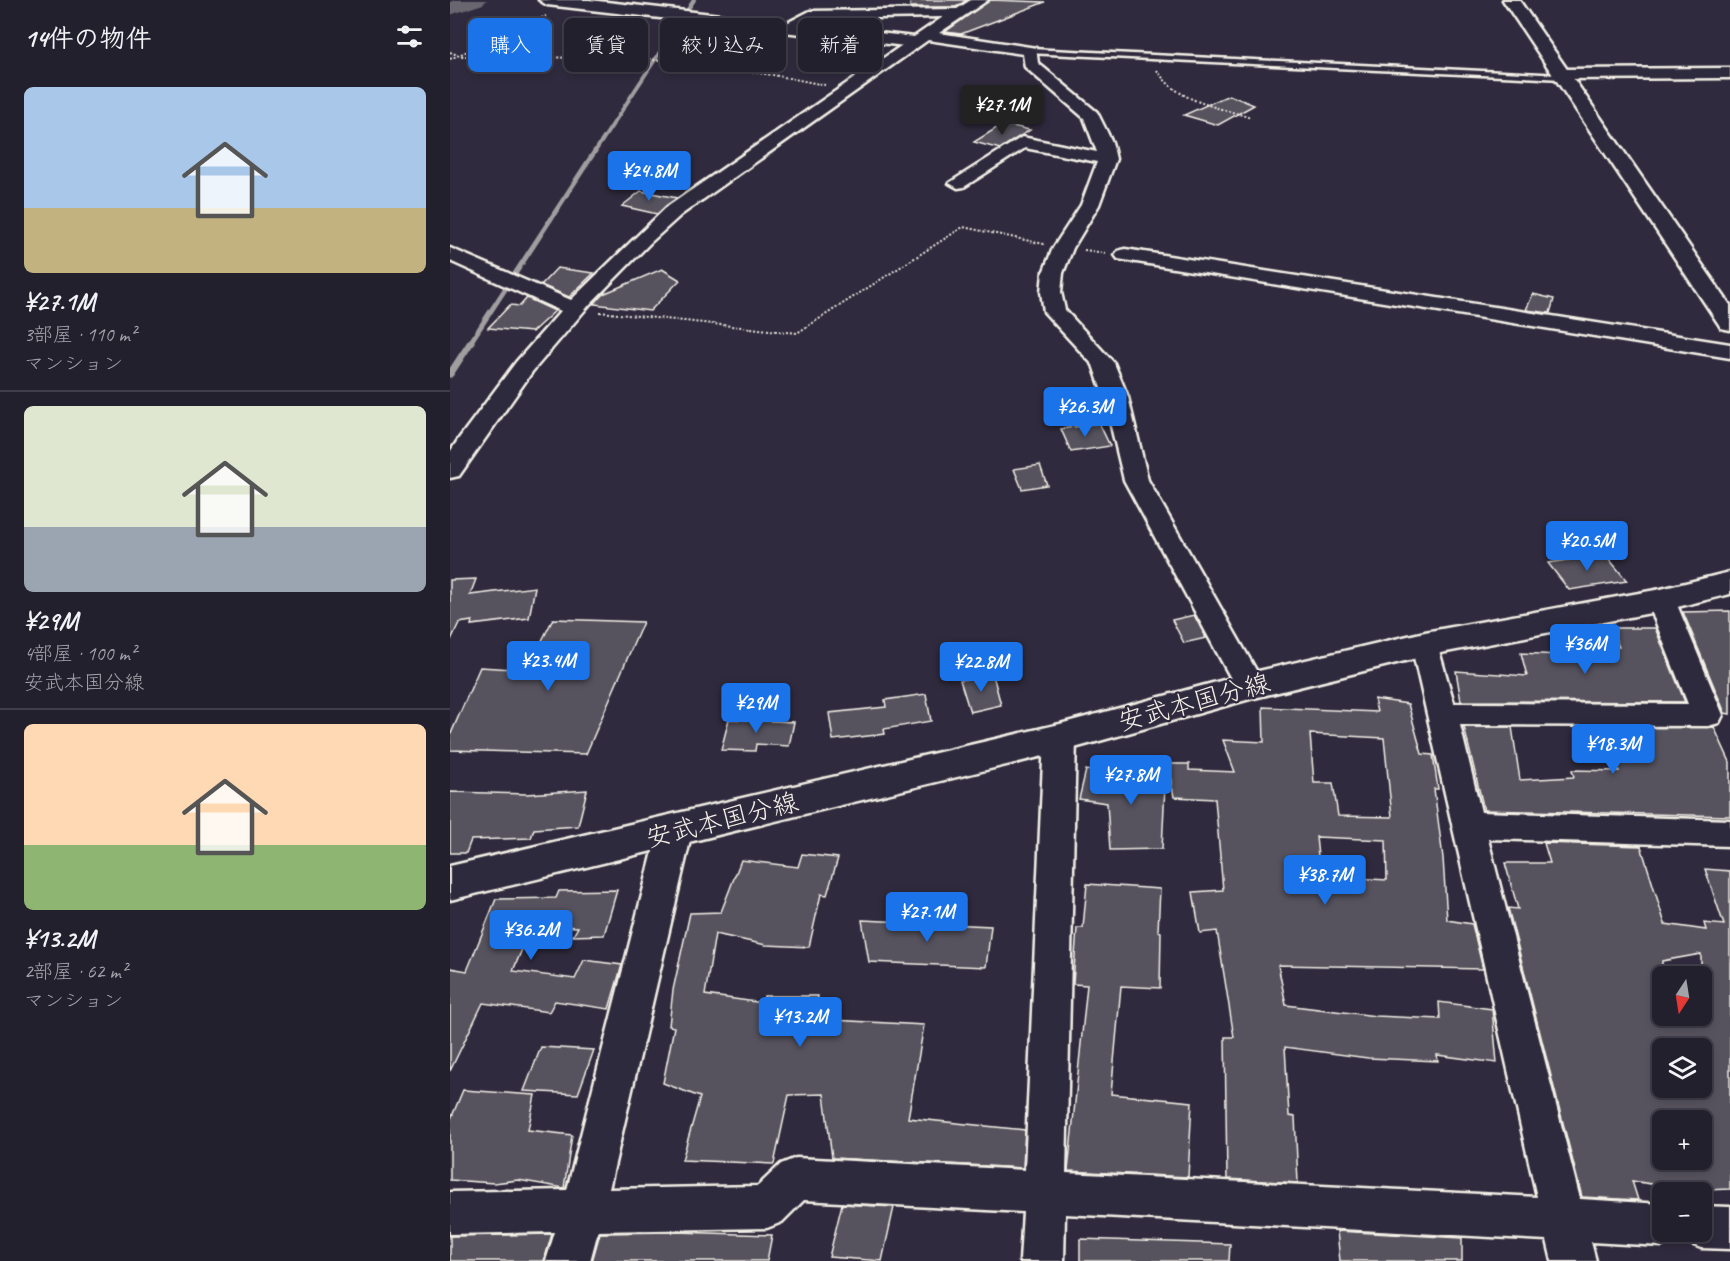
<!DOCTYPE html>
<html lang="ja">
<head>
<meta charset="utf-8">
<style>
  :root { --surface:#23202e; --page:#2b2836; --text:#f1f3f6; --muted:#a3a3aa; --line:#403e4a; --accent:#1a73e8 }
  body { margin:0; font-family:Caveat,"Klee One",sans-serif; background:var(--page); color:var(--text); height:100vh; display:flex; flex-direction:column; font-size:22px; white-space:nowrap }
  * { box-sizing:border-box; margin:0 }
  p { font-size:20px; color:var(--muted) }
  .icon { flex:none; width:33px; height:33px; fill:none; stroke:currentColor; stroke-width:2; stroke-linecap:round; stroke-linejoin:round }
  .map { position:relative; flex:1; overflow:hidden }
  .drawer { display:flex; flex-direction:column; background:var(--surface); width:450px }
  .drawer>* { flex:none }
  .guide { position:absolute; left:18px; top:18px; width:570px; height:54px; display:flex; gap:12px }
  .needle { width:39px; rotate:192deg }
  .tools { position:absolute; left:1202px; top:966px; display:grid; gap:12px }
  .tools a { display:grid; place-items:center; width:60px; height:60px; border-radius:9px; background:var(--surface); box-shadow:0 3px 9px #0003,0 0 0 2px var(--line); font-size:30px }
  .price { position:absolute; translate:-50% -51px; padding:0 14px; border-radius:6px; background:var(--accent); color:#fff; font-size:20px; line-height:39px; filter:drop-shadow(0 2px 3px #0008) }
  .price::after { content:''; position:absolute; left:50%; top:36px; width:18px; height:14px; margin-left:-9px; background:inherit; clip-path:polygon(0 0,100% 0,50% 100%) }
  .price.on { background:#222; color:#fff }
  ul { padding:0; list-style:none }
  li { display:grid; align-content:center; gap:12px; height:318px; padding:0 24px }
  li+li { border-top:2px solid var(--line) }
  li span { display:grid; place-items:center; height:186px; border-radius:9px; color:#555 }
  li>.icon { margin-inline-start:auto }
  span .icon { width:108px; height:108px; fill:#fffc; stroke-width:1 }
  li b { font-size:26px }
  h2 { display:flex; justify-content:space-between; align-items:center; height:72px; padding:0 24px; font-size:26px }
  .chip { padding:0 21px; border-radius:9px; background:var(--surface); box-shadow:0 3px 9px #0003,0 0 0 2px var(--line); font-size:21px; line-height:54px }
  .chip.on { background:var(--accent); color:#fff }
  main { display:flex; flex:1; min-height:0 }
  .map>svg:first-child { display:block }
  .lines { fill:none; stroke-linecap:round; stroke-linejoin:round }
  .stream-far2 { stroke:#a19ea0; stroke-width:4 }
  .stream-far1 { stroke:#a19ea0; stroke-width:5 }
  .stream { stroke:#a19ea0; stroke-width:7 }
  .river { fill:#6a6670; fill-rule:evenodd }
  .building { fill:#56525f; stroke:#f4f1e8; stroke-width:1.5; fill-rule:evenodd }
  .service-casing { stroke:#f4f1e8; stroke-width:5 }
  .minor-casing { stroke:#f4f1e8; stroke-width:5 }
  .tertiary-casing { stroke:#f4f1e8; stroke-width:5 }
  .secondary-casing { stroke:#f4f1e8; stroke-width:5 }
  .path { stroke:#f4f1e8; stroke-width:2; stroke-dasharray:2 2; stroke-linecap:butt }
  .service { fill:#2f2a3d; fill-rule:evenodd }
  .minor { fill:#2f2a3d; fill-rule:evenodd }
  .tertiary { fill:#2f2a3d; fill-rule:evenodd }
  .secondary { fill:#2f2a3d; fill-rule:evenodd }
  .labels { text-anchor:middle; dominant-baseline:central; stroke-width:4.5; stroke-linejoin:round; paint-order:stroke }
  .street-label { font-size:26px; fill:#f4f1e8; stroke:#2f2a3d }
</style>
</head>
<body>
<main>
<section class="drawer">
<h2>14件の物件<svg class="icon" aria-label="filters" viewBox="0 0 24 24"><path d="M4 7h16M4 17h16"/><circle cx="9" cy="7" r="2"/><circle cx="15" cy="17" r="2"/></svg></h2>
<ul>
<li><span style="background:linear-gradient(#a9c7e8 65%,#c2b280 0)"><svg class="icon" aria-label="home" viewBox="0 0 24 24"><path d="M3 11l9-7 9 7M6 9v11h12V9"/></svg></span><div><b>¥27.1M</b><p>3部屋 · 110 m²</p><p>マンション</p></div></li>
<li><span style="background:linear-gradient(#dfe7d0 65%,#9aa5b1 0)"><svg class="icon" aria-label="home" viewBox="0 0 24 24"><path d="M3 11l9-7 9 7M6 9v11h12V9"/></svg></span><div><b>¥29M</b><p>4部屋 · 100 m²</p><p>安武本国分線</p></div></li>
<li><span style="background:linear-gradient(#ffd9b3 65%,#8fb573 0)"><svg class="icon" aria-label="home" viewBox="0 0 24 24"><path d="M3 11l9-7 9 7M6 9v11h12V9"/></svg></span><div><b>¥13.2M</b><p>2部屋 · 62 m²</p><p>マンション</p></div></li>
</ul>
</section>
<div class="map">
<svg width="1280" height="1261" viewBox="0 0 1280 1261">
  <rect width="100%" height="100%" fill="#2f2a3d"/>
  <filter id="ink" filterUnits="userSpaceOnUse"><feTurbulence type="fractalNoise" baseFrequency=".0167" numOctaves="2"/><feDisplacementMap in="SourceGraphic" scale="12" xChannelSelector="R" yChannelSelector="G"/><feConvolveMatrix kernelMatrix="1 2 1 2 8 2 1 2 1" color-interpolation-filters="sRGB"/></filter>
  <g filter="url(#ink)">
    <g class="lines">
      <!-- stream-far2 -->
      <path class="stream-far2" d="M144 153 244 0"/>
      <!-- stream-far1 -->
      <path class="stream-far1" d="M20 343 145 151"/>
      <!-- stream -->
      <path class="stream" d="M0 374 21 342"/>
      <!-- river -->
      <path class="river" d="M5 0H37L33 4 0 15V2Z"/>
    </g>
    <!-- building -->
    <path class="building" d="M461 0H517L506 7H460Z
      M540 0 595 2 511 34 495 32Z
      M779 95 804 105 768 125 734 115Z
      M553 124 580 130 550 149 524 142Z
      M191 191 227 198 207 214 172 206Z
      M107 268 144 273 119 297 91 285Z
      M212 269 230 280 200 311 144 304 153 294Z
      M1083 294 1104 299 1100 313 1076 310Z
      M77 298 105 311 82 332 38 328 60 305 70 306Z
      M649 423 660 446 621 452 611 429Z
      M590 465 597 485 572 489 564 469Z
      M1155 554 1177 581 1119 590 1098 563Z
      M26 579 20 595 85 587 79 618 21 625 22 621 9 623 0 642V580Z
      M1280 611V714L1275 713 1233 612Z
      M744 615 756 638 734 643 722 620Z
      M103 619 193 622 136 754 0 750V736L30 667 77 670Z
      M1161 628H1205L1235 702 1011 701 1006 671 1077 676 1071 653 1128 656 1125 645 1169 647Z
      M543 675 551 705 520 712 510 680Z
      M476 694 481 721 434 729 435 734 383 740 379 713 436 707 435 700Z
      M924 699 958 704 972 754 983 755 988 789H984L993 858 997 920 1022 924 1033 969 828 965 836 1005 926 1016 990 1019 989 1002 1042 1009 1047 1063 987 1055 988 1061 918 1058 835 1047 839 1116 845 1117 848 1183 777 1179 775 1037H784L767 931 750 933 743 892 773 890 765 799 724 797 718 764H739V770L785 772 773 740 814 742 813 707 927 712ZM860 734 934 738 942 817 888 816 883 783H864ZM866 837 936 840 937 880 870 876Z
      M279 719 344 722 339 746 306 744 305 751 271 750Z
      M1014 727H1062L1070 780 1124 777 1122 770 1169 771 1152 728 1264 727 1280 762V816L1034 810Z
      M689 764H716L712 849 660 850 657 803 629 799 636 770 688 777Z
      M137 790 128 826 84 829 81 838 21 840 16 853H0V792L77 794Z
      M1094 843 1191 846 1215 924 1256 930 1254 923 1274 925 1255 869 1280 871V1189L1254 1190 1255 1196 1251 1192 1182 1181 1188 1200 1132 1197 1058 908 1068 909 1055 863H1100ZM1251 954V1016H1212V961ZM1212 1048H1251V1088H1212ZM1212 1113 1245 1114 1247 1120H1251V1160H1212Z
      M352 854 388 858 377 895 371 894 359 947 316 945 265 934 255 995 313 1003 314 996H368L364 1019 474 1025 458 1118 575 1130 573 1168 382 1158 374 1094 339 1095 324 1164 232 1160 250 1097 213 1083 224 1027 219 1026 223 990 240 913 271 912 291 860 348 867Z
      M637 884 710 889 708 931 711 932 710 988 671 986 661 1094 742 1102 738 1177 618 1171 637 985 623 984 627 928H633Z
      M167 890 154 935 123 936 128 927 82 925 63 971 125 979 134 960 172 965 159 1009 105 1001 99 1012 33 1003 0 1071V968L17 971 46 899 106 898 109 891Z
      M412 920 541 926 536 967 419 962Z
      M91 1047 144 1050 128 1094 74 1091Z
      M13 1090 85 1095 78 1130 122 1135 114 1188 68 1180 44 1183 0 1180V1121Z
      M392 1204 444 1207 432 1261 379 1257Z
      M887 1231 1012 1238V1261H890Z
      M227 1232 322 1235 317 1261H142L150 1233Z
      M102 1234 94 1261H0V1236Z
      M630 1239 780 1244 779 1261H630Z"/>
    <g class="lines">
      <defs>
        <path id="service" d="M581 49 1112 75 1116 77 1112 79 578 53 577 51Z"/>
        <path id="minor" d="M521 0H538L489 33 586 48 588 63 647 112 662 142 666 159 649 205 623 248 613 273 611 292 615 310 664 363 678 397 698 480 815 686 811 694 800 697 789 694 785 686 674 480 654 397 643 365 594 312 591 292 593 273 603 248 631 205 647 162 575 148 514 187 508 188 499 183 572 137 647 152 634 118 575 67 573 54 478 40 231 215 200 243 140 304 82 372 9 476 0 478V452L10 437 66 362 111 311 0 261V248L121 300 217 207 493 17 363 19 338 32 331 28 333 25 360 11 507 9Z
          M1280 68V78L1110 79 1102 74 1110 69Z
          M675 249 1280 344V358L668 259 665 255 668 251Z
          M1211 591 1221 593 1225 600 1273 715 1269 723 1258 726 1010 725 1031 812 1280 820V846L1038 839 1130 1199 1212 1204V1232H1230L1227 1240 1212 1246 1141 1242 1146 1261H1102L1097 1240 615 1214 614 1261H570L573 1212 354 1200 332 1222 317 1228 148 1231 140 1261H96L105 1232 0 1234V1192L117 1190 208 832 213 823 225 819 237 823 242 832 159 1189 308 1186 331 1164 346 1158 575 1170 594 738 599 730 610 726 621 730 626 738 616 1173 1087 1197 961 644 965 637 975 634 985 637 1004 703 1238 704 1197 600 1201 593Z
          M1251 1206 1280 1207V1249L1251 1248 1236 1242 1232 1232H1251Z"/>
        <path id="tertiary" d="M89 0H139L464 37 473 42 464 47 97 5Z
          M1053 0H1069L1280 305V330L1271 328 1268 323Z"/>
        <path id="secondary" d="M1280 572V594L1211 611 975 656 800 699 610 752 0 900V866L610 724 800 673 975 632 1211 589Z"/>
      </defs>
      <!-- service casing -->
      <use href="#service" class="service-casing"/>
      <!-- minor casing -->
      <use href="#minor" class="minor-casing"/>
      <!-- tertiary casing -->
      <use href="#tertiary" class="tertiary-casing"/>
      <!-- secondary casing -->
      <use href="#secondary" class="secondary-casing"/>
      <!-- path -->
      <path class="path" d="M0 52 10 56 198 59 323 75 375 85
        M0 59 96 16
        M707 70C728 103 767 106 801 118
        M634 250 656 253
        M150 312 347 333 513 227 594 244"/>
      <!-- service -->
      <use href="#service" class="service"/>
      <!-- minor -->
      <use href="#minor" class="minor"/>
      <!-- tertiary -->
      <use href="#tertiary" class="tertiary"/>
      <!-- secondary -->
      <use href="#secondary" class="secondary"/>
    </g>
  </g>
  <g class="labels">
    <!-- street labels -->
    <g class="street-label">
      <text transform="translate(744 702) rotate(-15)">安武本国分線</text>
      <text transform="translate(272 820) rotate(-14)">安武本国分線</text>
    </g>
  </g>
</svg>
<div class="tools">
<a><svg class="needle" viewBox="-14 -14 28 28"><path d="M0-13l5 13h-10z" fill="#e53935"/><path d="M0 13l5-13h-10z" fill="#a3a3aa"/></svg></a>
<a><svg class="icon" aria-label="layers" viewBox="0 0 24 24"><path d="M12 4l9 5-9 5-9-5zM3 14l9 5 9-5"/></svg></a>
<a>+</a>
<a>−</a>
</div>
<b class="price on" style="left:552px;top:136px">¥27.1M</b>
<b class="price" style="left:199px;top:202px">¥24.8M</b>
<b class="price" style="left:635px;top:438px">¥26.3M</b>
<b class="price" style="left:1137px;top:572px">¥20.5M</b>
<b class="price" style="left:1135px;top:675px">¥36M</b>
<b class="price" style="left:98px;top:692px">¥23.4M</b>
<b class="price" style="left:531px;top:693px">¥22.8M</b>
<b class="price" style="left:306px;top:734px">¥29M</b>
<b class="price" style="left:1163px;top:775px">¥18.3M</b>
<b class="price" style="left:681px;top:806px">¥27.8M</b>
<b class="price" style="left:875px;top:906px">¥38.7M</b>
<b class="price" style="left:477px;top:943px">¥27.1M</b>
<b class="price" style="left:81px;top:961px">¥36.2M</b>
<b class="price" style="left:350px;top:1048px">¥13.2M</b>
<div class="guide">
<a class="chip on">購入</a>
<a class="chip">賃貸</a>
<a class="chip">絞り込み</a>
<a class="chip">新着</a>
</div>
</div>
</main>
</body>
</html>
